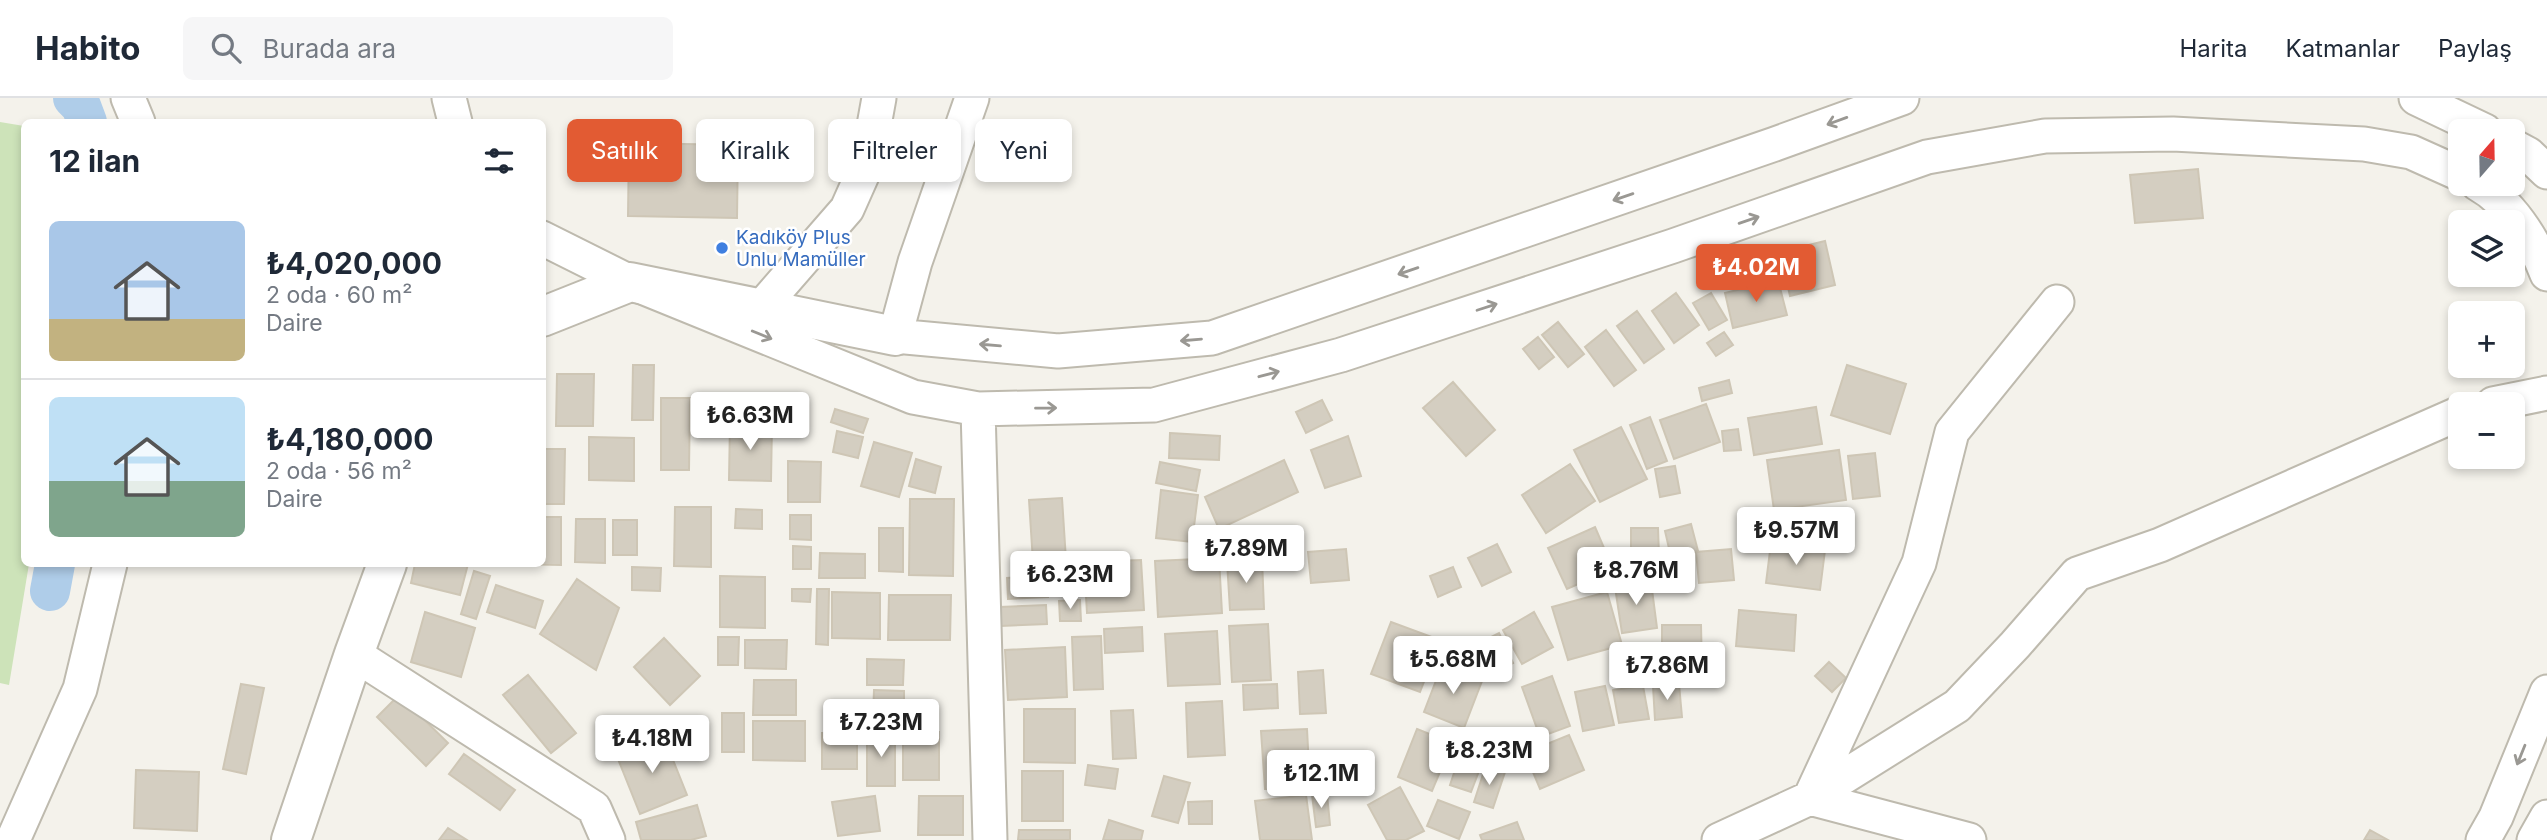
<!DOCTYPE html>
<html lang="tr">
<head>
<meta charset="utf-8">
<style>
  :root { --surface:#fff; --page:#f6f6f7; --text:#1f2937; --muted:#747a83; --line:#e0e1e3; --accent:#e25b33 }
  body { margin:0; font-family:Inter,sans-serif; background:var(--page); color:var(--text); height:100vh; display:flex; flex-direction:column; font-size:26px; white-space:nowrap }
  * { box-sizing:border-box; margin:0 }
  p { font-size:23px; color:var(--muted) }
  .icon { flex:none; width:38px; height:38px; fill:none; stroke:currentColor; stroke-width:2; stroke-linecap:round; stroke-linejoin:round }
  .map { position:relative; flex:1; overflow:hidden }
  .details { position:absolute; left:21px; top:21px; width:525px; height:448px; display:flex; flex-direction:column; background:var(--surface); border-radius:10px; box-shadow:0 4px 10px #0003 }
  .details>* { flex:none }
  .banner { position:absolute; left:567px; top:21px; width:665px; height:63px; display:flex; gap:14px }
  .needle { width:46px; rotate:20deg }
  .fabs { position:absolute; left:2448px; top:21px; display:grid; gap:14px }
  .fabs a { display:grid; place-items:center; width:77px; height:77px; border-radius:10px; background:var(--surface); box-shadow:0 4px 10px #0003; font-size:35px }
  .price { position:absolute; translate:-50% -60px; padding:0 16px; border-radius:7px; background:#fff; color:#222; font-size:23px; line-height:46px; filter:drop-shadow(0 2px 4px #0008) }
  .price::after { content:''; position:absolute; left:50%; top:42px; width:21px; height:16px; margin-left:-10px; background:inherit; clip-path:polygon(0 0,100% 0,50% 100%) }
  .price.selected { background:var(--accent); color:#fff }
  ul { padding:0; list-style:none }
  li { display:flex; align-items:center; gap:21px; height:175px; padding:0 28px }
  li+li { border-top:2px solid var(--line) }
  li span { display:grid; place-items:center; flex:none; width:196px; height:140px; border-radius:10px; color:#555 }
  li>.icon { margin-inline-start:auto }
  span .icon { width:84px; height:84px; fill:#fffc; stroke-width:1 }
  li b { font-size:30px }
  h2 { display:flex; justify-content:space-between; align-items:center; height:84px; padding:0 28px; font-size:30px }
  .chip { padding:0 24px; border-radius:10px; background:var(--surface); box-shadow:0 4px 10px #0003; font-size:24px; line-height:63px }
  .chip.selected { background:var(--accent); color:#fff }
  header { display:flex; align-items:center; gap:42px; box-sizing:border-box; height:98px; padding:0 35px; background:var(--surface); border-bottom:2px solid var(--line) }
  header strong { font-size:33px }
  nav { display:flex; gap:38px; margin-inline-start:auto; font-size:24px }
  .search { width:490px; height:63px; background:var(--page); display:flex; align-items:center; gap:18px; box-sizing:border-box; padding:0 24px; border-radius:10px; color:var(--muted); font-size:26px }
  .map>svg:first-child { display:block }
  .green { fill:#cde3b9 }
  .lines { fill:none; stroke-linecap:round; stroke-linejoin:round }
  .canal { stroke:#afcde9; stroke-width:40 }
  .building { fill:#d4cec1; stroke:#cec6b5; stroke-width:2 }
  .minor-casing { stroke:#bebaae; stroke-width:37 }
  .tertiary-casing { stroke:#bebaae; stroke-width:42 }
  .minor { stroke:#fff; stroke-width:33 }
  .tertiary { stroke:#fff; stroke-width:38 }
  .oneway { stroke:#9a9893 }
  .shop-dot { fill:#3f7fe0; stroke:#fff; stroke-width:2.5 }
  .labels { text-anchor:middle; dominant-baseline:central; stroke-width:5; stroke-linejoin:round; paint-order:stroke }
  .shop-label { font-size:19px; fill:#366cbe; stroke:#fff; text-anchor:start }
</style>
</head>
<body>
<header>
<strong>Habito</strong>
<div class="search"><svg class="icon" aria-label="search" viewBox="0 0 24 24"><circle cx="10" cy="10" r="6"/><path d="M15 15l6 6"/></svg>Burada ara</div>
<nav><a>Harita</a><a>Katmanlar</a><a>Paylaş</a></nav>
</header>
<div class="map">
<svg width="2547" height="742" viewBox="0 0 2547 742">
  <rect width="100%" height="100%" fill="#f4f2eb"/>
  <!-- green -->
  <path class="green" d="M0 24 24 28V466H29L9 587 0 585Z"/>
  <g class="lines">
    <!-- canal -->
    <path class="canal" d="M73 0 81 8 87 24
      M50 493 55 466"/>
  </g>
  <!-- building -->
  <path class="building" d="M629 45 738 47 737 120 628 118Z
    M2198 71 2203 120 2135 125 2130 77Z
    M1825 143 1835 187 1790 198 1780 154Z
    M1778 182 1787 217 1733 230 1725 195Z
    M1676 195 1699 227 1674 245 1652 213Z
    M1711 195 1727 222 1709 232 1693 205Z
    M1637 213 1664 251 1644 265 1617 228Z
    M1558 224 1584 256 1568 269 1542 237Z
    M1606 232 1636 272 1614 288 1585 249Z
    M1724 234 1733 247 1716 258 1707 245Z
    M1538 239 1554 259 1539 271 1523 251Z
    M633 267H654L653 322H632Z
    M1847 267 1906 286 1890 336 1831 317Z
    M557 276H594L593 328H556Z
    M1729 282 1732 295 1702 303 1699 290Z
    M1453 284 1495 332 1466 358 1423 310Z
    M702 296 728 299 726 317 699 313Z
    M661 300H690L689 372H661Z
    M1322 302 1332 322 1306 335 1296 314Z
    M1706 306 1720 344 1674 361 1660 322Z
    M1816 309 1822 346 1754 357 1748 320Z
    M835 311 868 321 863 335 831 324Z
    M1650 319 1667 363 1647 371 1630 327Z
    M730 325 772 326 771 383 729 382Z
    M1621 329 1647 381 1600 404 1574 352Z
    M1738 331 1741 352 1724 353 1722 333Z
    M837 333 863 339 858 360 833 354Z
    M1170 335 1220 338 1219 362 1169 360Z
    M1348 338 1361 378 1325 390 1311 352Z
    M589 339 634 340V383L589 382Z
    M874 344 912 355 899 399 861 388Z
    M542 351H565L564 406H542Z
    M1839 352 1846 402 1774 412 1767 362Z
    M1875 355 1880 398 1853 401 1848 358Z
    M916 361 941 369 935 395 909 388Z
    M1284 362 1298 394 1219 431 1205 399Z
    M788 363 821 364 820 404H788Z
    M1160 364 1200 372 1196 393 1156 385Z
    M1570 366 1595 403 1546 435 1522 397Z
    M1675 368 1680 395 1660 399 1655 371Z
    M1161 392 1198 397 1192 444 1156 440Z
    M1062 400 1066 462 1033 464 1029 402Z
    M910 401H954L953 478 909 477Z
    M675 409H711V469L674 468Z
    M736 411 762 412V431L735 430Z
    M790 417H811V442L790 441Z
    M542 419H561V467L516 466H542Z
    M576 421H605V465L575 464Z
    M613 422H637V457H613Z
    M1691 426 1698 453 1671 459 1665 433Z
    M1595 429 1613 471 1567 491 1548 450Z
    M879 430H903V474L879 473Z
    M1631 430H1658L1659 458H1631Z
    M1238 434 1239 450 1213 452 1212 436Z
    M1771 445 1825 452 1820 492 1766 485Z
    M1497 446 1511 474 1482 488 1468 460Z
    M793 448 811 449V471H793Z
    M1346 451 1349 482 1311 485 1308 454Z
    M1731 451 1734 482 1699 485 1696 454Z
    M820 455 865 456V480H819Z
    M1219 460 1222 515 1158 519 1155 463Z
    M1262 461 1264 511 1230 512 1227 463Z
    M1141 462 1144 512 1087 515 1084 464Z
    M415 466H468L460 497 411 485Z
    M632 469 661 470 660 493 632 492Z
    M1453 469 1461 489 1438 499 1430 478Z
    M474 473 490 478 476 521 461 516Z
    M1047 477 1048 499 1008 501 1007 480Z
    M720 478 765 479V530L720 529Z
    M577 481 619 510 596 572 540 536Z
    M1651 484 1657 530 1622 535 1615 489Z
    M496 487 543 503 535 530 487 514Z
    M792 491H811L810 504 792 503Z
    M817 491H829L828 547 816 546Z
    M832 494 880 495V541L832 540Z
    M1607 494 1622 547 1568 562 1552 509Z
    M889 497H951L950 542H888Z
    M1080 502 1081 523H1060L1059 503Z
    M1046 507 1047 526 1001 528 1000 509Z
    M1739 512 1796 517 1794 553 1736 548Z
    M425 514 475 530 461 579 411 564Z
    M1534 514 1553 549 1522 566 1503 532Z
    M1391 524 1440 542 1420 594 1371 576Z
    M1268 526 1271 582 1232 584 1229 528Z
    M1662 527H1701L1702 571H1662Z
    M1142 529 1143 553 1105 555 1104 531Z
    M1217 533 1220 586 1168 588 1165 536Z
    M1499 535 1513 565 1487 578 1473 548Z
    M1101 538 1103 591 1074 592 1072 539Z
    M718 539H739L738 567H718Z
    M664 540 700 578 670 607 634 569Z
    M745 542H787L786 571 745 570Z
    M1065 549 1067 599 1008 602 1005 552Z
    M867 561 904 562 903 587H867Z
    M1829 564 1846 580 1832 594 1815 578Z
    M1442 567 1482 583 1464 630 1424 614Z
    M1323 572 1326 615 1300 616 1298 574Z
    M528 577 576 635 551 655 503 597Z
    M1552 578 1570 628 1540 639 1522 589Z
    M754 582H796V617H753Z
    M241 586 264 590 246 676 223 671Z
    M1277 586 1278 610 1244 612 1243 587Z
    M1679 586 1682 619 1655 622 1653 588Z
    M1605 588 1614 627 1583 633 1575 594Z
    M1643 588 1649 621 1619 625 1613 592Z
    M874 592 904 593V619H873Z
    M399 597 448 645 426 668 377 619Z
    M1222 603 1225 657 1188 659 1186 605Z
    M1024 611H1075V665L1024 664Z
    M1133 612 1136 660 1113 661 1111 613Z
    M722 615H744V654H722Z
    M753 623H805V663L753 662Z
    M1307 631 1310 689 1265 691 1261 633Z
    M1417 631 1452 645 1432 693 1398 679Z
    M867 633H895V688H867Z
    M903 634H939V682H903Z
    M822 635 857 636V671H822Z
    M663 637 687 697 640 716 616 656Z
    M1569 637 1584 672 1540 691 1525 655Z
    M464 656 515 692 500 712 449 676Z
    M1460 657 1482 665 1471 694 1450 687Z
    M1088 667 1118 671 1115 691 1085 687Z
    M1486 667 1505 674 1493 710 1474 704Z
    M136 672 199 674 197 733 134 730Z
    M1022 673H1063V723H1022Z
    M1164 678 1190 685 1178 725 1152 718Z
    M1400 689 1424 733 1406 742H1387L1368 707Z
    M1327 696 1330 727 1316 729 1312 697Z
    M1306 697 1312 742H1260L1255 703Z
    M875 698 880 733 838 738 832 704Z
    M919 698H963V737H918Z
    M1438 702 1470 714 1459 741 1427 728Z
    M1212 703V726H1189L1188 704Z
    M697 707 706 738 691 742H641L636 724Z
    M1109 722 1143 733 1141 742H1103Z
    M1517 724 1524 742H1482L1480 737Z
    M448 730 467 742H439Z
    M1019 732H1070V742H1018Z
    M2370 732 2388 742H2364Z"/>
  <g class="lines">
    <defs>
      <path id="minor" d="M128 0 138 24
        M449 0 455 24
        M972 0 915 164 895 238 1058 253 1212 240 1775 46 1902 0
        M2416 0 2485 33
        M2513 48 2528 56 2547 74
        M2478 86C2510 104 2534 142 2547 176
        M542 140 630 184 913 299 978 311 1154 307 1341 257 1673 148 1927 59 2045 38 2173 36 2364 46 2411 54 2460 76
        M760 211 847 111 867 66 879 0
        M2493 306 2547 295
        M978 311 990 742
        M354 556 594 710 608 742
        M13 742 80 591 110 466
        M1719 742 1810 700 1957 608 2015 547 2077 476 2160 447 2460 315
        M1969 742 1810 700 1919 465 1952 334 2057 204
        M2483 742 2496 719 2547 594
        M2534 742 2547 719"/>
      <path id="tertiary" d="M542 219 630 184 895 238
        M291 742 354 556 387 466"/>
    </defs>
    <!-- minor casing -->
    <use href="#minor" class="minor-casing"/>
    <!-- tertiary casing -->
    <use href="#tertiary" class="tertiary-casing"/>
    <!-- minor -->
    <use href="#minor" class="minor"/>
    <!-- tertiary -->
    <use href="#tertiary" class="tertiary"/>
  </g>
  <!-- one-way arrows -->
  <defs><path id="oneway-shaft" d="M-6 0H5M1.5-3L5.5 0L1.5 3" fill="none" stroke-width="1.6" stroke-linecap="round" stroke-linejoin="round" transform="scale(1.75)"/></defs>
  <g class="oneway">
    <use href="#oneway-shaft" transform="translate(1837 23) rotate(160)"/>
    <use href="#oneway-shaft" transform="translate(1623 99) rotate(161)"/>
    <use href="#oneway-shaft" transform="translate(1749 122) rotate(-19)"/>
    <use href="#oneway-shaft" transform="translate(1408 173) rotate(161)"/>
    <use href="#oneway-shaft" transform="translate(1487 209) rotate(-18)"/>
    <use href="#oneway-shaft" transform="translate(762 237) rotate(22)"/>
    <use href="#oneway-shaft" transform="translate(1191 242) rotate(175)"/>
    <use href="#oneway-shaft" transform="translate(990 247) rotate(-175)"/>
    <use href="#oneway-shaft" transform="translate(1269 276) rotate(-15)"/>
    <use href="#oneway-shaft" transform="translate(1046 310) rotate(-1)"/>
    <use href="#oneway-shaft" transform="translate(2521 657) rotate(112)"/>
  </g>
  <!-- markers -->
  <circle class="shop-dot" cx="722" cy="150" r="7"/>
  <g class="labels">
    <!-- shop labels -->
    <g class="shop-label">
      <text x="736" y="139">Kadıköy Plus<tspan x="736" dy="22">Unlu Mamüller</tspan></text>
    </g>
  </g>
</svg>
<div class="fabs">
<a><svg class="needle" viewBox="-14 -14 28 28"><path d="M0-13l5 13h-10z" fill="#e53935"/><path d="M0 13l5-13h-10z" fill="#747a83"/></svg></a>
<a><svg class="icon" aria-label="layers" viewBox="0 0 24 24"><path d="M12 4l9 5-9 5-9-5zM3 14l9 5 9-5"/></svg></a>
<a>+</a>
<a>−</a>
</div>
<b class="price selected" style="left:1756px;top:206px">₺4.02M</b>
<b class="price" style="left:750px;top:354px">₺6.63M</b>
<b class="price" style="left:1796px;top:469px">₺9.57M</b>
<b class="price" style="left:1246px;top:487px">₺7.89M</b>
<b class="price" style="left:1636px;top:509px">₺8.76M</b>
<b class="price" style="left:1070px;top:513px">₺6.23M</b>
<b class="price" style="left:1453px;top:598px">₺5.68M</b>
<b class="price" style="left:1667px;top:604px">₺7.86M</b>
<b class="price" style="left:881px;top:661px">₺7.23M</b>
<b class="price" style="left:652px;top:677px">₺4.18M</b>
<b class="price" style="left:1489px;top:689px">₺8.23M</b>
<b class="price" style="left:1321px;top:712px">₺12.1M</b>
<div class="banner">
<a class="chip selected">Satılık</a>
<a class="chip">Kiralık</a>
<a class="chip">Filtreler</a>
<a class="chip">Yeni</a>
</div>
<section class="details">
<h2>12 ilan<svg class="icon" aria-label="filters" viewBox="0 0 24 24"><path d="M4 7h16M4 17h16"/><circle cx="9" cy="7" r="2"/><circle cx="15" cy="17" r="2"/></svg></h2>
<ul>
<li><span style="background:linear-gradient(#a9c7e8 70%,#c2b280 0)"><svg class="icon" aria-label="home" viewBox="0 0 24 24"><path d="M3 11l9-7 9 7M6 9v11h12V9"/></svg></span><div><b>₺4,020,000</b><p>2 oda · 60 m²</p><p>Daire</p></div></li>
<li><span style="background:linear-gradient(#bfe0f5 60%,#7fa58c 0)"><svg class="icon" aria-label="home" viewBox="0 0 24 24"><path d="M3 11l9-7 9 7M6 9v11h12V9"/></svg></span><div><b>₺4,180,000</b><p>2 oda · 56 m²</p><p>Daire</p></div></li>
</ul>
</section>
</div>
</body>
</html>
